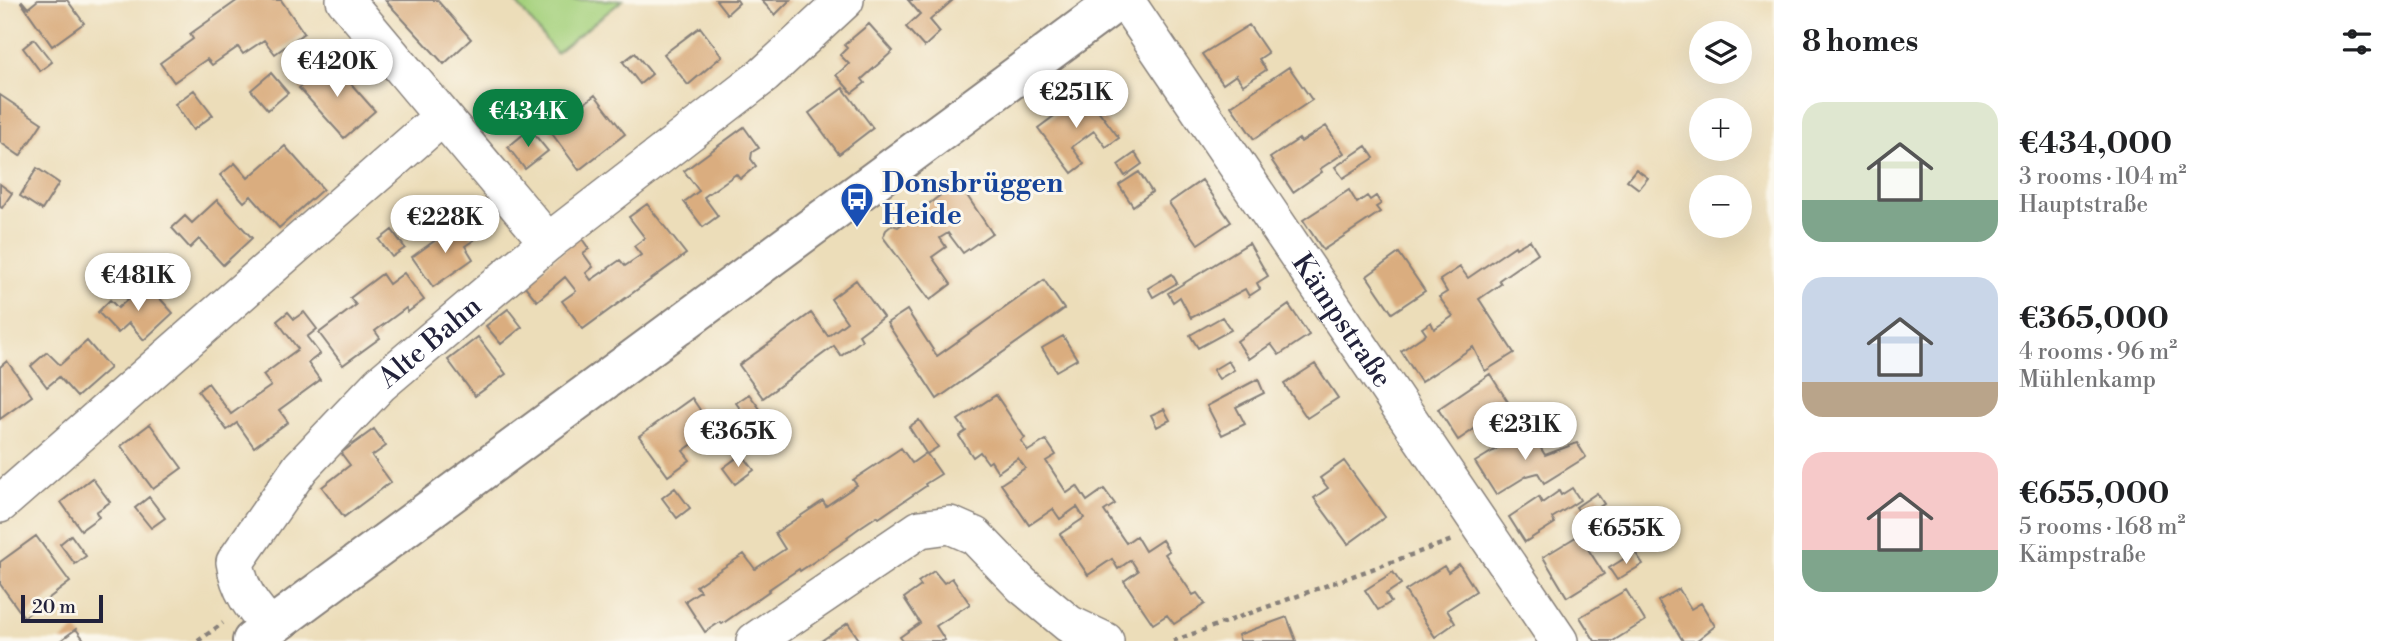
<!DOCTYPE html>
<html lang="en">
<head>
<meta charset="utf-8">
<style>
  :root { --surface:#fff; --page:#f2f2f2; --text:#202124; --muted:#757577; --accent:#0b8043 }
  body { margin:0; font-family:"Libre Bodoni",serif; background:var(--page); color:var(--text); height:100vh; display:flex; flex-direction:column; font-size:26px; white-space:nowrap }
  * { box-sizing:border-box; margin:0 }
  p { font-size:23px; color:var(--muted) }
  .icon { flex:none; width:38px; height:38px; fill:none; stroke:currentColor; stroke-width:2; stroke-linecap:round; stroke-linejoin:round }
  .map { position:relative; flex:1; overflow:hidden }
  .details { display:flex; flex-direction:column; background:var(--surface); width:630px }
  .details>* { flex:none }
  .tools { position:absolute; left:1689px; top:21px; display:grid; gap:14px }
  .tools a { display:grid; place-items:center; width:63px; height:63px; border-radius:50%; background:var(--surface); box-shadow:0 7px 28px #0002; font-size:35px }
  .scale { position:absolute; left:21px; bottom:18px; width:82px; box-sizing:border-box; padding-left:7px; border:4px solid #22223b; border-top:0; font-size:19px; line-height:24px; white-space:nowrap; color:#22223b; -webkit-text-stroke:5px #fbf7ec; paint-order:stroke }
  .price { position:absolute; translate:-50% -60px; padding:0 16px; border-radius:24px; background:#fff; color:#222; font-size:23px; line-height:46px; filter:drop-shadow(0 2px 4px #0008) }
  .price::after { content:''; position:absolute; left:50%; top:42px; width:21px; height:16px; margin-left:-10px; background:inherit; clip-path:polygon(0 0,100% 0,50% 100%) }
  .price.on { background:var(--accent); color:#fff }
  ul { padding:0; list-style:none }
  li { display:flex; align-items:center; gap:21px; height:175px; padding:0 28px }
  li span { display:grid; place-items:center; flex:none; width:196px; height:140px; border-radius:21px; color:#555 }
  li>.icon { margin-inline-start:auto }
  span .icon { width:84px; height:84px; fill:#fffc; stroke-width:1 }
  li b { font-size:30px }
  h2 { display:flex; justify-content:space-between; align-items:center; height:84px; padding:0 28px; font-size:30px }
  main { display:flex; flex:1; min-height:0 }
  .map>svg:first-child { display:block }
  .green { fill:#a5d17d; stroke:#647a5c; stroke-width:2 }
  .building { fill:#daad7f }
  .lines { fill:none; stroke-linecap:round; stroke-linejoin:round }
  .minor-casing { stroke:#87807a; stroke-width:40 }
  .major-casing { stroke:#87807a; stroke-width:42 }
  .path { stroke:#87807a; stroke-width:4.5; stroke-dasharray:5 5; stroke-linecap:butt }
  .minor { stroke:#fff; stroke-width:37 }
  .major { stroke:#fff; stroke-width:38 }
  .labels { text-anchor:middle; dominant-baseline:central; stroke-width:6; stroke-linejoin:round; paint-order:stroke }
  .transit-label { font-size:28px; font-weight:bold; fill:#164399; stroke:#fbf7ec; text-anchor:start }
  .street-label { font-size:28px; fill:#22223b; stroke:#fbf7ec }
</style>
</head>
<body>
<main>
<div class="map">
<svg width="1774" height="641" viewBox="0 0 1774 641">
  <rect width="100%" height="100%" fill="#fbf7ec"/>
  <filter id="ink" filterUnits="userSpaceOnUse"><feTurbulence type="fractalNoise" baseFrequency=".0143" numOctaves="2"/><feDisplacementMap in="SourceGraphic" scale="14" xChannelSelector="R" yChannelSelector="G"/><feConvolveMatrix kernelMatrix="1 2 1 2 8 2 1 2 1" color-interpolation-filters="sRGB"/></filter>
  <filter id="wash" filterUnits="userSpaceOnUse"><feTurbulence type="fractalNoise" baseFrequency=".00686" numOctaves="4" result="noise"/><feDisplacementMap in="SourceGraphic" scale="28" xChannelSelector="R" yChannelSelector="G"/><feGaussianBlur stdDeviation="1.57" result="paint"/><feColorMatrix in="noise" values="0 0 0 0 0 0 0 0 0 0 0 0 0 0 0 0 0 1.4 0 .05"/><feComposite in="paint" operator="in"/></filter>
  <g filter="url(#wash)">
    <rect width="100%" height="100%" fill="#ecddb9"/>
    <!-- green -->
    <path class="green" d="M514 0H623L556 53Z"/>
    <g id="blocks">
      <!-- building -->
      <path class="building" d="M38 0H67L84 23 52 46 21 2 22 1 28 8Z
        M238 0H281L304 33 275 54 264 40 243 54 238 47 212 65 207 59 174 82 160 63 193 39 190 34Z
        M385 0H437L471 39 444 64Z
        M716 0H737L739 3 727 14Z
        M761 0H790L775 15Z
        M908 0H953L930 20 940 32 924 47 906 27 920 14Z
        M869 24 893 51 862 79 865 83 852 93 836 75 849 64 840 55 847 48 844 45Z
        M1249 25 1268 53 1259 59 1266 70 1243 85 1236 75 1223 84 1202 54Z
        M700 27 722 56 688 85 664 54Z
        M34 39 52 62 40 71 23 48Z
        M635 53 652 74 640 84 623 62Z
        M330 60 375 111 344 138 299 88Z
        M1289 67 1312 100 1254 139 1231 106Z
        M271 73 288 93 268 110 251 90Z
        M843 88 873 128 839 154 809 113Z
        M194 90 213 115 193 130 175 104Z
        M1085 93 1119 138 1106 147 1094 131 1072 147 1084 164 1072 173 1038 128Z
        M0 95 42 123 20 156 0 142Z
        M595 95 625 134 579 170 550 131Z
        M1326 126 1344 153 1320 169 1322 172 1293 192 1270 158 1299 139 1301 142Z
        M744 127 759 148 752 152 751 159 756 166 740 179 736 174 704 197 718 216 703 227 684 202 699 191 684 171Z
        M530 129 548 151 525 169 508 147Z
        M285 146 323 189 279 228 251 196 244 202 220 175 235 163 248 178Z
        M1366 146 1374 158 1343 178 1335 167Z
        M1135 153 1142 164 1125 176 1118 165Z
        M37 168 59 183 42 210 20 196Z
        M1636 169 1648 178 1639 189 1627 180Z
        M1139 172 1152 192 1133 206 1119 185Z
        M1202 180 1231 222 1198 244 1169 203Z
        M958 182 992 233 963 253 948 233 940 238 946 247 932 257 951 284 930 300 883 237 886 230 892 225 898 227Z
        M0 184 12 193 2 208 0 207Z
        M1349 190 1357 203 1367 196 1370 200 1376 196 1381 204 1376 207 1380 212 1323 250 1303 220Z
        M217 200 252 238 223 265 199 239 190 248 172 228 185 216 192 223Z
        M647 204 686 254 583 329 562 301 576 291 565 277 537 301 524 285 580 236 589 249 583 253 593 267 586 273 591 280 620 260 625 266 641 255 634 246 645 238 629 217Z
        M461 222 474 240 465 246 473 259 433 287 412 257Z
        M392 230 405 248 392 257 379 240Z
        M1530 240 1538 253 1499 280 1501 284 1479 299 1514 353 1485 371 1473 347 1421 382 1401 351 1426 334 1422 328 1431 322 1434 329 1453 316 1439 297 1447 292 1440 280 1460 267 1468 278 1515 246 1516 248Z
        M1249 243 1268 276 1257 283 1260 289 1249 296 1245 289 1191 318 1180 297 1173 302 1168 293Z
        M1399 253 1425 291 1392 313 1367 276Z
        M404 273 424 300 408 312 406 308 375 331 380 338 343 365 319 333 356 305 350 298 382 274 389 284Z
        M1172 274 1177 283 1153 297 1148 288Z
        M856 280 883 317 859 335 862 340 841 356 834 346 763 398 739 365 811 313 828 336 847 322 831 299Z
        M1044 280 1064 309 937 399 887 323 907 310 937 356Z
        M146 283 173 313 144 340 129 323 118 333 98 312 110 300 118 308Z
        M1289 305 1309 335 1279 355 1271 344 1249 359 1237 341Z
        M508 309 522 327 501 344 486 326Z
        M288 312 294 319 304 312 317 329 307 337 320 354 308 363 320 380 279 410 288 422 254 447 237 423 227 430 198 391 208 383 231 414 271 386 263 375 298 349 277 321Z
        M1222 317 1231 330 1198 348 1190 335Z
        M1063 336 1077 359 1056 371 1042 348Z
        M478 337 506 374 475 396 448 360Z
        M87 341 110 368 77 397 59 377 47 387 31 366 47 352 60 365Z
        M7 361 32 396 0 419V367Z
        M1228 361 1234 370 1219 379 1213 370Z
        M1315 364 1338 398 1307 418 1284 384Z
        M1490 374 1510 405 1458 440 1438 409Z
        M1258 379 1264 393 1236 407 1245 424 1222 435 1207 406Z
        M749 394 763 413 750 422 736 403Z
        M996 395 1025 438 1021 441 1028 451 1046 440 1056 455 1046 461 1067 493 1077 486 1087 501 1104 489 1115 504 1104 511 1126 543 1136 536 1145 551 1162 540 1169 551 1165 554 1193 595 1197 593 1205 604 1174 624 1167 615 1153 624 1124 581 1138 571 1131 560 1118 569 1112 559 1088 575 1060 534 1084 518 1077 507 1060 519 1053 509 1029 525 1001 484 1025 468 1018 458 998 472 991 461 988 463 980 452 973 457 959 436 966 431 958 420Z
        M692 398 715 432 708 438 705 435 683 451 690 460 668 476 639 436Z
        M1164 409 1170 420 1157 427 1151 415Z
        M919 420 938 447 927 454 941 474 925 484 926 486 879 518 877 516 862 526 847 537 848 539 800 571 799 569 784 579 768 590 769 591 722 624 720 622 705 632 685 601 700 591 696 586 744 554 755 569 785 549 775 533 823 501 826 506 857 485 853 480 901 448 912 463 926 453 909 427Z
        M150 424 182 468 153 489 121 446Z
        M374 429 386 446 372 456 391 482 344 517 322 487 350 465 341 453Z
        M1529 429 1545 455 1577 443 1586 457 1544 483 1538 473 1527 476 1496 495 1475 462Z
        M742 454 754 470 735 484 723 468Z
        M1344 461 1385 517 1348 544 1314 498 1328 488 1320 478Z
        M92 478 110 502 96 512 99 517 81 530 61 502Z
        M675 488 690 508 677 518 662 498Z
        M1572 488 1580 500 1552 518 1555 523 1525 542 1509 517 1539 497 1542 503 1559 491 1561 495Z
        M1597 493 1604 504 1583 517 1576 507Z
        M149 497 165 518 151 528 135 508Z
        M71 535 86 556 75 564 60 544Z
        M1579 535 1604 574 1567 597 1543 557Z
        M36 536 70 582 24 617 0 584V562Z
        M1635 552 1643 564 1617 580 1609 568Z
        M1459 564 1476 591 1447 610 1455 623 1435 637 1405 591 1444 566 1448 572Z
        M934 571 944 583 952 578 970 604 936 626 945 640 943 641H903L900 637 920 623 904 598 921 586 918 582Z
        M1393 572 1401 584 1386 594 1391 602 1378 610 1365 590Z
        M1679 589 1691 609 1701 603 1715 626 1696 641H1683L1658 601Z
        M1626 590 1645 621 1613 641H1595L1580 617Z
        M1287 617 1296 641H1240L1238 635Z
        M848 623 860 641H821Z
        M76 629 85 641H60Z"/>
    </g>
  </g>
  <g filter="url(#ink)">
    <use href="#blocks" fill-opacity="0" stroke="#87807a" stroke-width="2"/>
    <g class="lines">
      <defs>
        <g id="minor">
          <path d="M345 0 548 242"/>
          <path id="s1" d="M1125 0 1559 641"/>
          <path d="M0 504 442 117"/>
          <path id="s2" d="M271 627C252 607 239 590 235 562L301 467 380 384 548 242 764 75 845 0"/>
          <path d="M755 641 920 529 950 525 975 536 1022 585 1069 624 1105 641"/>
        </g>
        <path id="major" d="M252 641 1119 0"/>
      </defs>
      <!-- minor casing -->
      <use href="#minor" class="minor-casing"/>
      <!-- major casing -->
      <use href="#major" class="major-casing"/>
      <!-- path -->
      <path class="path" d="M198 641 223 623
        M1173 641 1455 539"/>
      <!-- minor -->
      <use href="#minor" class="minor"/>
      <!-- major -->
      <use href="#major" class="major"/>
    </g>
  </g>
  <!-- icons -->
  <defs>
    <symbol id="bus-pin" viewBox="-11 -11 22 30"><path d="M0 17L-7.5 6A9.5 9.5 0 1 1 7.5 6Z" fill="#1a4fb4" stroke="#fbf7ec"/><path d="M-5-6H5V4H4V6H2V4H-2V6H-4V4H-5ZM-3.5-4V0h7V-4ZM-3.5 1.2v1.5H-2V1.2ZM2 1.2v1.5H3.5V1.2Z" fill="#fff"/></symbol>
  </defs>
  <g fill-rule="evenodd">
    <use href="#bus-pin" x="838" y="180" width="38" height="52"/>
  </g>
  <g class="labels">
    <!-- transit labels -->
    <g class="transit-label">
      <text x="882" y="183">Donsbrüggen<tspan x="882" dy="32">Heide</tspan></text>
    </g>
    <!-- street labels -->
    <g class="street-label">
      <text stroke="none"><textPath href="#s1" startOffset="387">Kämpstraße</textPath></text>
      <text stroke="none"><textPath href="#s2" startOffset="371">Alte Bahn</textPath></text>
    </g>
  </g>
</svg>
<div class="tools">
<a><svg class="icon" aria-label="layers" viewBox="0 0 24 24"><path d="M12 4l9 5-9 5-9-5zM3 14l9 5 9-5"/></svg></a>
<a>+</a>
<a>−</a>
</div>
<div class="scale">20 m</div>
<b class="price" style="left:337px;top:99px">€420K</b>
<b class="price" style="left:1076px;top:130px">€251K</b>
<b class="price on" style="left:528px;top:149px">€434K</b>
<b class="price" style="left:445px;top:255px">€228K</b>
<b class="price" style="left:138px;top:313px">€481K</b>
<b class="price" style="left:1525px;top:462px">€231K</b>
<b class="price" style="left:738px;top:469px">€365K</b>
<b class="price" style="left:1626px;top:566px">€655K</b>
</div>
<section class="details">
<h2>8 homes<svg class="icon" aria-label="filters" viewBox="0 0 24 24"><path d="M4 7h16M4 17h16"/><circle cx="9" cy="7" r="2"/><circle cx="15" cy="17" r="2"/></svg></h2>
<ul>
<li><span style="background:linear-gradient(#dfe7d0 70%,#7fa58c 0)"><svg class="icon" aria-label="home" viewBox="0 0 24 24"><path d="M3 11l9-7 9 7M6 9v11h12V9"/></svg></span><div><b>€434,000</b><p>3 rooms · 104 m²</p><p>Hauptstraße</p></div></li>
<li><span style="background:linear-gradient(#c9d6e8 75%,#b9a48a 0)"><svg class="icon" aria-label="home" viewBox="0 0 24 24"><path d="M3 11l9-7 9 7M6 9v11h12V9"/></svg></span><div><b>€365,000</b><p>4 rooms · 96 m²</p><p>Mühlenkamp</p></div></li>
<li><span style="background:linear-gradient(#f6c9c9 70%,#7fa58c 0)"><svg class="icon" aria-label="home" viewBox="0 0 24 24"><path d="M3 11l9-7 9 7M6 9v11h12V9"/></svg></span><div><b>€655,000</b><p>5 rooms · 168 m²</p><p>Kämpstraße</p></div></li>
</ul>
</section>
</main>
</body>
</html>
